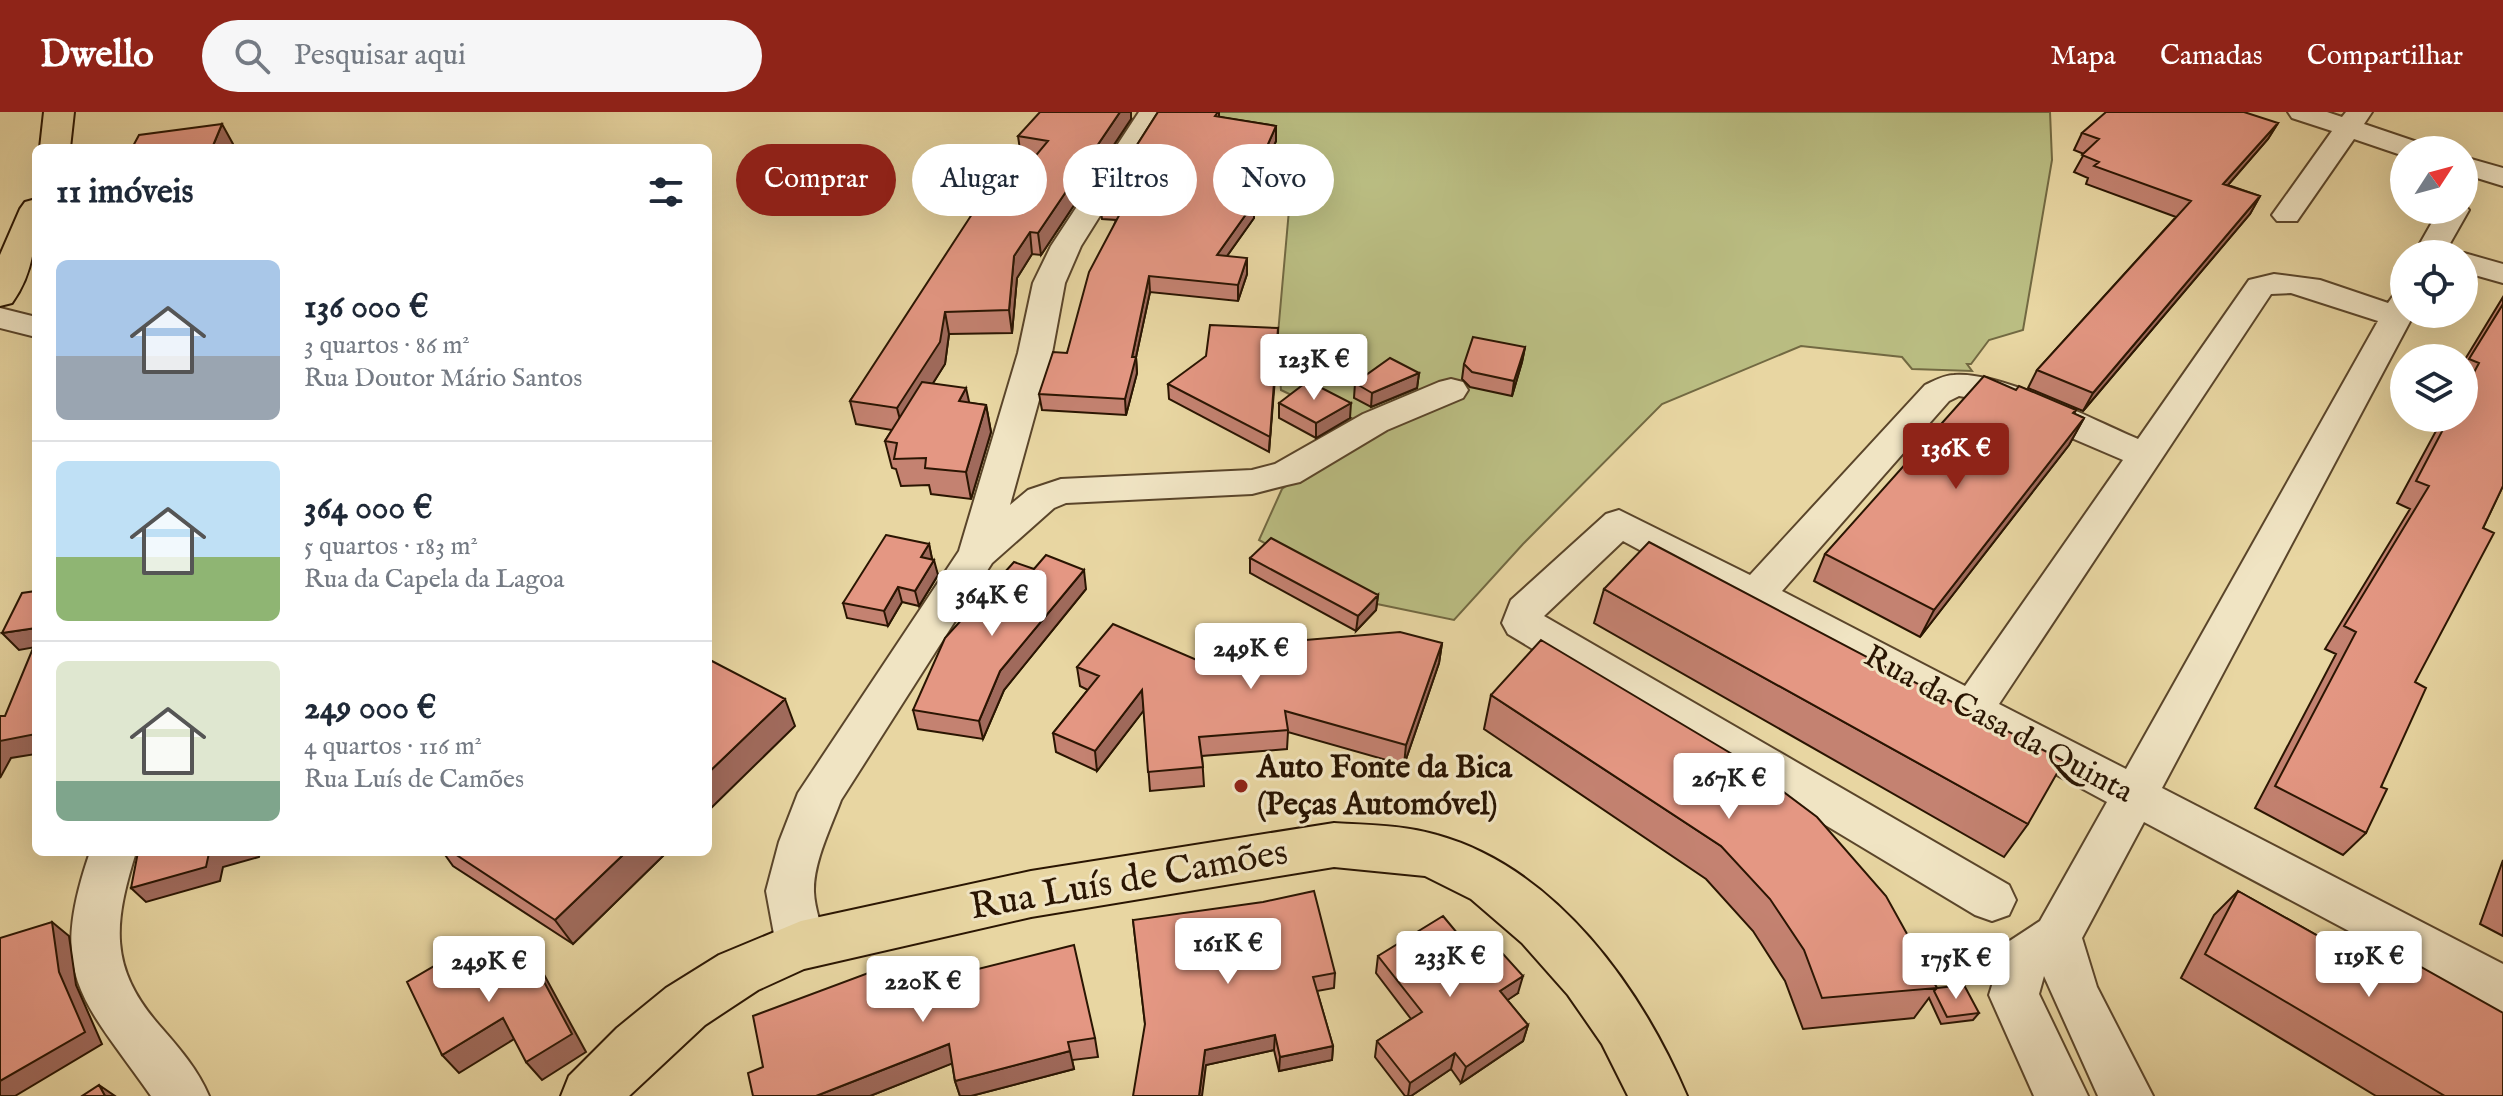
<!DOCTYPE html>
<html lang="pt">
<head>
<meta charset="utf-8">
<style>
  :root { --surface:#fff; --page:#f6f6f7; --text:#1f2937; --muted:#747a83; --line:#e0e1e3; --accent:#8f2418 }
  body { margin:0; font-family:"IM FELL English",serif; background:var(--page); color:var(--text); height:100vh; display:flex; flex-direction:column; font-size:30px; white-space:nowrap }
  * { box-sizing:border-box; margin:0 }
  p { font-size:26px; color:var(--muted) }
  .icon { flex:none; width:44px; height:44px; fill:none; stroke:currentColor; stroke-width:2; stroke-linecap:round; stroke-linejoin:round }
  .map { position:relative; flex:1; overflow:hidden }
  .panel { position:absolute; left:32px; top:32px; width:680px; height:712px; display:flex; flex-direction:column; background:var(--surface); border-radius:12px; box-shadow:0 8px 32px #0002 }
  .panel>* { flex:none }
  .guide { position:absolute; left:736px; top:32px; width:760px; height:72px; display:flex; gap:16px }
  .needle { width:52px; rotate:54deg }
  .fabs { position:absolute; left:2390px; top:24px; display:grid; gap:16px }
  .fabs a { display:grid; place-items:center; width:88px; height:88px; border-radius:50%; background:var(--surface); box-shadow:0 8px 32px #0002; font-size:40px }
  .price { position:absolute; translate:-50% -68px; padding:0 18px; border-radius:8px; background:#fff; color:#222; font-size:26px; line-height:52px; filter:drop-shadow(0 2px 4px #0008) }
  .price::after { content:''; position:absolute; left:50%; top:48px; width:24px; height:18px; margin-left:-12px; background:inherit; clip-path:polygon(0 0,100% 0,50% 100%) }
  .price.active { background:var(--accent); color:#fff }
  ul { padding:0; list-style:none }
  li { display:flex; align-items:center; gap:24px; height:200px; padding:0 24px }
  li+li { border-top:2px solid var(--line) }
  li span { display:grid; place-items:center; flex:none; width:224px; height:160px; border-radius:12px; color:#555 }
  li>.icon { margin-inline-start:auto }
  span .icon { width:96px; height:96px; fill:#fffc; stroke-width:1 }
  li b { font-size:34px }
  h2 { display:flex; justify-content:space-between; align-items:center; height:96px; padding:0 24px; font-size:34px }
  .chip { padding:0 28px; border-radius:36px; background:var(--surface); box-shadow:0 8px 32px #0002; font-size:28px; line-height:72px }
  .chip.active { background:var(--accent); color:#fff }
  header { display:flex; align-items:center; gap:48px; box-sizing:border-box; height:112px; padding:0 40px; background:var(--accent); color:#fff }
  header strong { font-size:38px }
  nav { display:flex; gap:44px; margin-inline-start:auto; font-size:28px }
  .search { width:560px; height:72px; background:var(--page); display:flex; align-items:center; gap:20px; box-sizing:border-box; padding:0 28px; border-radius:44px; color:var(--muted); font-size:30px }
  .map>svg:first-child { display:block }
  .green { fill:#babd82; stroke:#726942; stroke-width:2 }
  .lines { fill:none; stroke-linecap:round; stroke-linejoin:round }
  .street-casing { stroke:#5a452a; stroke-width:4 }
  .primary-casing { stroke:#2a1502; stroke-width:4 }
  .street { fill:#f0e4c3; fill-rule:evenodd }
  .primary { fill:#e8d6a2; fill-rule:evenodd }
  .wall { fill:#c48271; stroke:#2a1502; stroke-width:2 }
  .shaded-wall { fill:#a06a5c; stroke:#2a1502; stroke-width:2 }
  .building { fill:#e49783; stroke:#2a1502; stroke-width:2 }
  .poi-dot { fill:#8f2418; stroke:#f0e4c3; stroke-width:3 }
  .labels { text-anchor:middle; dominant-baseline:central; stroke-width:6; stroke-linejoin:round; paint-order:stroke }
  .street-label { font-size:32px; fill:#2a1502; stroke:#f0e4c3 }
  .poi-label { font-size:32px; font-weight:bold; fill:#2a1502; stroke:#f0e4c3; text-anchor:start }
  .near-street-label { font-size:38px; fill:#2a1502; stroke:#f0e4c3 }
</style>
</head>
<body>
<header>
<strong>Dwello</strong>
<div class="search"><svg class="icon" aria-label="search" viewBox="0 0 24 24"><circle cx="10" cy="10" r="6"/><path d="M15 15l6 6"/></svg>Pesquisar aqui</div>
<nav><a>Mapa</a><a>Camadas</a><a>Compartilhar</a></nav>
</header>
<div class="map">
<svg width="2503" height="984" viewBox="0 0 2503 984">
  <rect width="100%" height="100%" fill="#e8d6a2"/>
  <filter id="stains"><feTurbulence type="fractalNoise" baseFrequency=".0025" numOctaves="4"/><feColorMatrix values="0 0 0 0 .2 0 0 0 0 .09 0 0 0 0 .02 0 0 0 .5 -.17"/></filter>
  <radialGradient id="worn" r=".72"><stop offset=".6" stop-color="#630" stop-opacity="0"/><stop offset="1" stop-color="#630" stop-opacity=".3"/></radialGradient>
  <!-- green -->
  <path class="green" d="M1199 0H2050L2052 48 2023 218 1989 228 1971 252H1967L1972 259 1912 257 1902 245 1801 234 1662 292 1523 432 1454 508 1377 492 1259 428 1282 377 1362 317 1281 278 1277 233 1292 64 1280 40Z"/>
  <g class="lines">
    <defs>
      <path id="street" d="M1139 0H1165L1081 134 1065 171 1052 241 1010 393 1028 378 1061 367 1252 358 1275 352 1363 302 1439 270 1451 267 1463 270 1468 278 1463 286 1387 318 1300 370 1287 373 1252 382 1066 391 1054 396 992 451 841 688C831 715 813 751 814 780 815 806 830 824 818 849L801 855 784 849 776 833 766 779 779 730 798 681 959 439 1018 241 1033 171 1051 134Z
        M2288 0H2327L2342 5 2346 0H2372L2364 12 2423 32 2427 38H2404V44L2354 27 2297 109H2277L2272 103 2332 19 2292 6Z
        M2464 45 2503 56V74L2464 62Z
        M2464 92 2469 98 2444 142H2414L2439 98H2464Z
        M2464 141 2503 152V171L2464 160V142H2459Z
        M2274 162 2320 168 2388 191 2393 184 2404 181V202H2414L2162 676 2503 852V901L2144 710 2082 826 2097 875 2153 984H2098L2044 864 2039 882 2088 984H2034L1989 883 2005 832 2040 809 2107 690 1623 429 1544 504 2009 773 2016 788 2009 803 1992 809 1975 803 1508 522 1502 511 1511 488 1606 402 1619 398 1750 463 1925 273C1934 269 1944 263 1954 263 2001 259 2093 308 2138 327L2249 168ZM2291 181 2378 209 2126 657 1999 592 2271 182ZM1959 284 1983 288 2123 348 1965 574 1782 479 1949 289Z
        M0 196 36 205V225L0 216Z
        M90 740H136C114 811 108 854 159 913 179 936 197 956 209 984H151C83 887 47 865 90 740Z"/>
      <path id="primary" d="M44 0H74L70 36H40Z
        M36 87C36 125 35 159 12 191L0 194V143L20 97 25 90Z
        M1334 711C1368 713 1404 713 1437 723 1556 756 1641 876 1687 984H1628L1602 932 1568 883 1522 831 1471 787 1425 764 1334 755 1031 805 804 857 758 878 705 913 629 984H561L569 964 617 916 666 876 719 843 801 809 1031 759Z"/>
    </defs>
    <!-- street casing -->
    <use href="#street" class="street-casing"/>
    <!-- primary casing -->
    <use href="#primary" class="primary-casing"/>
    <!-- street -->
    <use href="#street" class="street"/>
    <!-- primary -->
    <use href="#primary" class="primary"/>
  </g>
  <!-- wall -->
  <path class="wall" d="M1158 0H1219V5L1276 14V29L1249 90 1254 91V106L1227 144 1247 162 1238 189 1150 180 1136 245 1137 261 1126 303 1042 298 1039 282 1067 241 1116 108 1102 107 1100 91Z
    M1131 7 1041 143 1032 142 1017 166 1012 221 949 222 945 252 933 271 969 291 986 293 991 320 971 387 931 382 929 373 901 374 896 357 892 356 885 329 892 318 856 312 850 289 983 97 999 88 1033 48 1021 45 1018 24Z
    M2278 11 2268 27 2228 73 2260 84 2250 102 2083 299 2028 276 2037 258 2176 105 2086 72 2088 66 2074 60 2084 42 2074 38 2082 21Z
    M2503 185V374L2483 416 2415 570 2366 721 2343 743 2255 696 2336 542 2325 537 2410 397 2397 391 2443 306H2464V249Z
    M1278 216 1269 340 1169 287 1168 272Z
    M1525 235 1522 250 1512 284 1470 275 1462 267 1464 252Z
    M1419 261 1417 276 1371 295 1354 286 1355 271Z
    M2016 278 2076 298 2074 302 2084 306 2069 333 1920 525 1814 469 1825 442Z
    M1279 291 1350 306 1316 326 1279 306Z
    M929 432 932 447 938 463 919 494 902 490 888 514 847 506 843 491Z
    M1250 446 1378 483 1376 498 1356 519 1250 461Z
    M1086 477 1004 578 983 627 918 617 913 598Z
    M1604 477 2028 712 2004 745 1594 511Z
    M1270 531H1442L1439 551 1404 653 1288 620 1287 637 1202 644 1204 674 1150 679 1144 598 1097 659 1056 640 1053 621 1088 578 1080 574 1077 555 1199 549 1270 543Z
    M1491 583 1937 876 1979 901 1973 908 1941 912 1929 886 1914 906 1803 917 1785 869 1753 819 1706 767 1484 617Z
    M443 740H667L573 832 453 754Z
    M2503 748V824L2480 812Z
    M2238 779 2343 838 2362 822 2503 984H2376L2181 866 2214 803Z
    M1133 808 1335 861 1334 876 1317 879 1333 934 1332 948 1279 959 1274 938 1206 953 1145 912Z
    M1467 833 1518 881 1507 888 1528 913 1523 929 1461 971 1451 957 1411 984H1405L1375 945 1377 929 1411 907 1376 861 1378 844Z
    M896 877 1095 926 1098 945 1072 948 1074 957 971 984H960L955 969 952 951 870 984H753L763 955Z"/>
  <!-- shaded-wall -->
  <path class="shaded-wall" d="M1120 0H1131V7L1041 143 1038 121Z
    M2278 11 2268 27 2214 89 2223 72Z
    M222 12 233 32 232 36H212Z
    M1276 14V29L1243 104V89Z
    M2260 84 2250 102 2083 299 2093 281Z
    M1254 91V106L1217 158V143Z
    M1030 120 1032 142 1017 166 1012 221 1009 198 1014 144Z
    M1247 146V162L1238 189V173Z
    M1149 164 1150 180 1136 245 1137 261 1126 303 1125 287 1132 245Z
    M945 200 949 222 945 252 903 319 897 296Z
    M1278 216V230L1269 340 1270 325Z
    M1525 235 1522 250 1512 284 1514 269Z
    M1419 261 1417 276 1371 295 1372 281Z
    M966 276 972 303 959 289Z
    M1351 291 1350 306 1316 326V311Z
    M986 293 991 320 971 387 966 360Z
    M2084 306 2069 333 1920 525 1934 498Z
    M929 432 932 447 925 460 921 445Z
    M934 448 938 463 919 494 915 479Z
    M1084 458 1086 477 1004 578 983 627 979 609 1000 559Z
    M898 475 902 490 888 514 884 499Z
    M1378 483 1376 498 1356 519 1358 504Z
    M36 516V535L19 538 2 521Z
    M1442 531 1439 551 1404 653 1406 633Z
    M1142 578 1144 598 1097 659 1095 639Z
    M785 587 795 614 708 699V661Z
    M36 622V642L11 646 0 666V625Z
    M211 740H260L259 745 223 755 220 769 146 790 131 776Z
    M626 740H667L573 832 555 808Z
    M52 810 69 824 76 873 102 932 15 984H0V969Z
    M527 838 541 857 586 940 542 968 526 950Z
    M460 839 476 858 492 887 476 868Z
    M1523 864 1518 881 1496 896 1500 879Z
    M503 906 519 924 459 961 442 943Z
    M1528 913 1523 929 1461 971 1466 955Z
    M1275 923 1274 938 1206 953 1202 984H1199L1205 938Z
    M949 932 956 950 870 984H816Z
    M1333 934 1332 948 1279 959 1280 945Z
    M1070 939 1074 957 971 984H960L955 969Z
    M1455 941 1451 957 1411 984H1408L1410 971Z
    M99 973 115 984H105Z"/>
  <!-- building -->
  <path class="building" d="M1040 0H1120L1038 121 1030 120 1014 144 1009 198 945 200 940 230 897 296 850 289 976 96 983 97 990 87 999 88 1048 29 1018 24Z
    M1158 0H1218L1215 4 1276 14 1243 89 1254 91 1217 143 1247 146 1238 173 1149 164 1132 245H1136L1125 287 1039 282 1053 240 1067 241 1089 160 1124 94 1100 91Z
    M2106 0H2244L2278 11 2223 72 2260 84 2093 281 2037 258 2191 89 2094 54 2099 50 2082 43 2099 27 2082 21Z
    M222 12 212 36H132L139 23Z
    M2503 192V374L2483 416 2494 421 2415 570 2426 576 2381 675 2387 677 2366 721 2275 674 2356 520 2344 514 2429 374 2416 369 2449 306H2464V279L2479 251 2469 247Z
    M1210 213 1278 216 1270 325 1168 272 1206 244Z
    M1473 225 1525 235 1514 269 1472 260 1464 252Z
    M1390 246 1419 261 1372 281 1355 271Z
    M1984 264 2016 278 2019 274 2076 298 2073 301 2084 306 1934 498 1825 442Z
    M1308 269 1351 291 1316 311 1279 291Z
    M922 270 966 276 959 289 986 293 966 360 925 356 926 346 894 347 897 331 885 329Z
    M886 423 929 432 921 445 934 448 915 479 898 475 884 499 843 491Z
    M1271 426 1378 483 1358 504 1250 446Z
    M1649 430 2064 649 2028 712 1604 477Z
    M1046 443 1084 458 1000 559 979 609 913 598 945 526 1014 450 1034 457Z
    M36 479V516L2 521 22 481Z
    M1113 512 1199 549 1273 542 1270 531 1400 520 1442 531 1406 633 1285 599 1288 618 1199 625 1203 655 1148 660 1142 578 1095 639 1053 621 1099 564 1077 555Z
    M1541 528 1737 645 1817 705 1886 784 1937 876 1822 886 1804 838 1770 787 1721 734 1491 583Z
    M36 529V622L0 629V604H5Z
    M708 547 785 587 708 661Z
    M138 740H211L209 741 206 755 131 776Z
    M452 740H626L555 808Z
    M1314 779 1335 861 1313 865 1333 934 1280 945 1275 923 1205 938 1199 984H1133L1145 912 1133 808 1263 790Z
    M2238 779 2352 843 2362 822 2503 901V984H2445L2205 842Z
    M1443 804 1467 833 1485 822 1523 864 1500 879 1528 913 1466 955 1455 941 1410 971 1377 929 1422 900 1378 844Z
    M52 810 59 860 85 920 0 969V826Z
    M1074 833 1095 926 1068 930 1070 939 955 969 949 932 816 984H753L748 961 763 955 753 904 887 854 894 878Z
    M527 838 572 922 526 950 503 906 442 943 407 870 460 839 476 868Z
    M1964 873 1979 901 1947 905 1934 879 1937 876Z
    M99 973 105 984H82Z"/>
  <!-- markers -->
  <circle class="poi-dot" cx="1241" cy="674" r="8"/>
  <g class="labels">
    <!-- street labels -->
    <g class="street-label">
      <text transform="translate(1998 613) rotate(28)">Rua da Casa da Quinta</text>
    </g>
    <!-- poi labels -->
    <g class="poi-label">
      <text x="1257" y="656">Auto Fonte da Bica<tspan x="1257" dy="37">(Peças Automóvel)</tspan></text>
    </g>
    <!-- near-street labels -->
    <g class="near-street-label">
      <text transform="translate(1129 769) rotate(-10)">Rua Luís de Camões</text>
    </g>
  </g>
  <rect width="100%" height="100%" filter="url(#stains)"/>
  <rect width="100%" height="100%" fill="url(#worn)"/>
</svg>
<div class="fabs">
<a><svg class="needle" viewBox="-14 -14 28 28"><path d="M0-13l5 13h-10z" fill="#e53935"/><path d="M0 13l5-13h-10z" fill="#747a83"/></svg></a>
<a><svg class="icon" aria-label="locate" viewBox="0 0 24 24"><circle cx="12" cy="12" r="6"/><path d="M12 2v4M12 18v4M2 12h4M18 12h4"/></svg></a>
<a><svg class="icon" aria-label="layers" viewBox="0 0 24 24"><path d="M12 4l9 5-9 5-9-5zM3 14l9 5 9-5"/></svg></a>
</div>
<b class="price" style="left:1314px;top:290px">123K €</b>
<b class="price active" style="left:1956px;top:379px">136K €</b>
<b class="price" style="left:992px;top:526px">364K €</b>
<b class="price" style="left:1251px;top:579px">249K €</b>
<b class="price" style="left:1729px;top:709px">267K €</b>
<b class="price" style="left:1228px;top:874px">161K €</b>
<b class="price" style="left:1450px;top:887px">233K €</b>
<b class="price" style="left:2369px;top:887px">119K €</b>
<b class="price" style="left:1956px;top:889px">175K €</b>
<b class="price" style="left:489px;top:892px">249K €</b>
<b class="price" style="left:923px;top:912px">220K €</b>
<div class="guide">
<a class="chip active">Comprar</a>
<a class="chip">Alugar</a>
<a class="chip">Filtros</a>
<a class="chip">Novo</a>
</div>
<section class="panel">
<h2>11 imóveis<svg class="icon" aria-label="filters" viewBox="0 0 24 24"><path d="M4 7h16M4 17h16"/><circle cx="9" cy="7" r="2"/><circle cx="15" cy="17" r="2"/></svg></h2>
<ul>
<li><span style="background:linear-gradient(#a9c7e8 60%,#9aa5b1 0)"><svg class="icon" aria-label="home" viewBox="0 0 24 24"><path d="M3 11l9-7 9 7M6 9v11h12V9"/></svg></span><div><b>136 000 €</b><p>3 quartos · 86 m²</p><p>Rua Doutor Mário Santos</p></div></li>
<li><span style="background:linear-gradient(#bfe0f5 60%,#8fb573 0)"><svg class="icon" aria-label="home" viewBox="0 0 24 24"><path d="M3 11l9-7 9 7M6 9v11h12V9"/></svg></span><div><b>364 000 €</b><p>5 quartos · 183 m²</p><p>Rua da Capela da Lagoa</p></div></li>
<li><span style="background:linear-gradient(#dfe7d0 75%,#7fa58c 0)"><svg class="icon" aria-label="home" viewBox="0 0 24 24"><path d="M3 11l9-7 9 7M6 9v11h12V9"/></svg></span><div><b>249 000 €</b><p>4 quartos · 116 m²</p><p>Rua Luís de Camões</p></div></li>
</ul>
</section>
</div>
</body>
</html>
